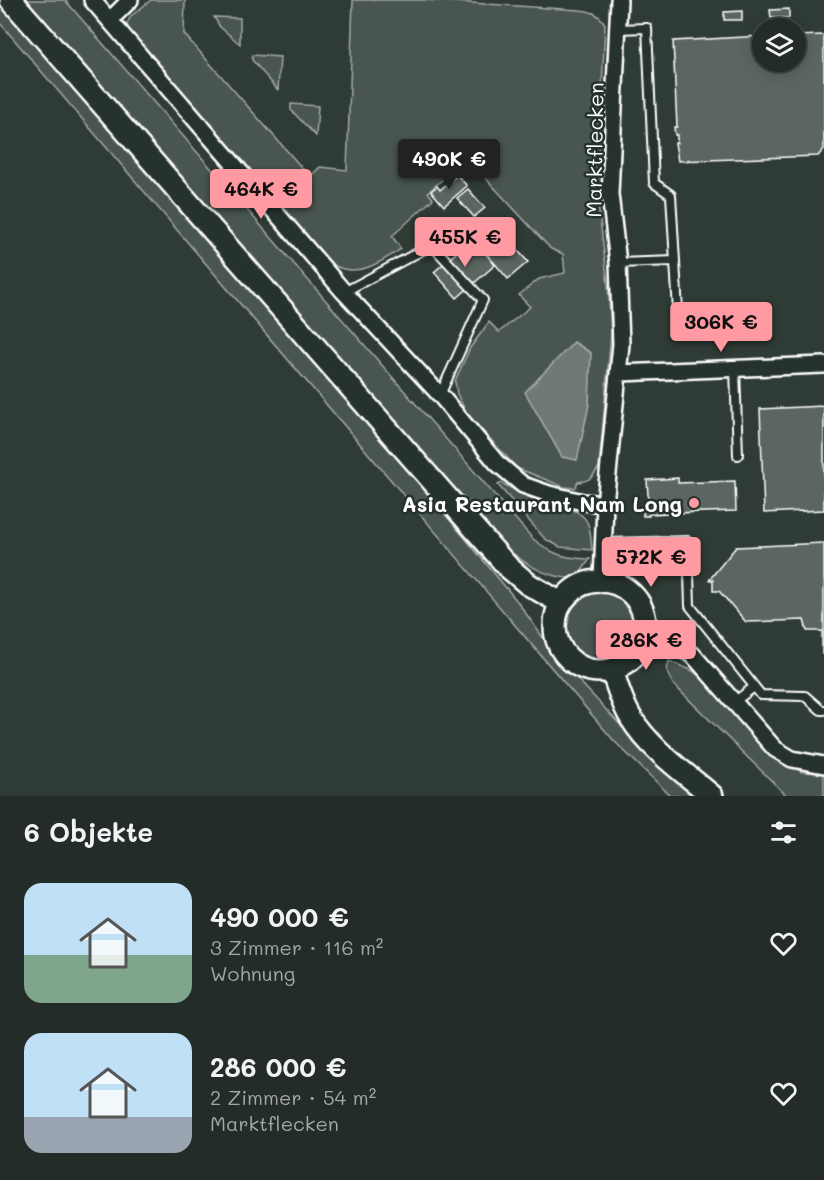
<!DOCTYPE html>
<html lang="de">
<head>
<meta charset="utf-8">
<style>
  :root { --surface:#232c28; --page:#2b3430; --text:#f1f3f6; --muted:#a3a7a8; --line:#404845; --accent:#ff9aa2 }
  body { margin:0; font-family:Mali,sans-serif; background:var(--page); color:var(--text); height:100vh; display:flex; flex-direction:column; font-size:22px; white-space:nowrap }
  * { box-sizing:border-box; margin:0 }
  p { font-size:20px; color:var(--muted) }
  .icon { flex:none; width:33px; height:33px; fill:none; stroke:currentColor; stroke-width:2; stroke-linecap:round; stroke-linejoin:round }
  .map { position:relative; height:796px; overflow:hidden }
  .details { display:flex; flex-direction:column; background:var(--surface); flex:1 }
  .details>* { flex:none }
  .tools { position:absolute; left:752px; top:18px; display:grid; gap:12px }
  .tools a { display:grid; place-items:center; width:54px; height:54px; border-radius:50%; background:var(--surface); box-shadow:0 3px 15px #0003,0 0 0 2px var(--line); font-size:30px }
  .price { position:absolute; translate:-50% -51px; padding:0 14px; border-radius:6px; background:var(--accent); color:#111; font-size:20px; line-height:39px; filter:drop-shadow(0 2px 3px #0008) }
  .price::after { content:''; position:absolute; left:50%; top:36px; width:18px; height:14px; margin-left:-9px; background:inherit; clip-path:polygon(0 0,100% 0,50% 100%) }
  .price.active { background:#222; color:#fff }
  ul { padding:0; list-style:none }
  li { display:flex; align-items:center; gap:18px; height:150px; padding:0 24px }
  li span { display:grid; place-items:center; flex:none; width:168px; height:120px; border-radius:18px; color:#555 }
  li>.icon { margin-inline-start:auto }
  span .icon { width:72px; height:72px; fill:#fffc; stroke-width:1 }
  li b { font-size:26px }
  h2 { display:flex; justify-content:space-between; align-items:center; height:72px; padding:0 24px; font-size:26px }
  .map>svg:first-child { display:block }
  .green { fill:#4a544f; stroke:#a4aaa7; stroke-width:1.5 }
  .water { fill:#707975; stroke:#a9afac; stroke-width:1.5 }
  .building { fill:#5b6661; stroke:#fff; stroke-width:1.5 }
  .lines { fill:none; stroke-linecap:round; stroke-linejoin:round }
  .service-casing { stroke:#fff; stroke-width:12 }
  .minor-casing { stroke:#fff; stroke-width:20 }
  .secondary-casing { stroke:#fff; stroke-width:26 }
  .service { stroke:#26332d; stroke-width:8 }
  .minor { stroke:#26332d; stroke-width:15 }
  .secondary { stroke:#26332d; stroke-width:21 }
  .poi-dot { fill:#ff9aa2; stroke:#26332d; stroke-width:2 }
  .labels { text-anchor:middle; dominant-baseline:central; stroke-width:5; stroke-linejoin:round; paint-order:stroke }
  .street-label { font-size:21px; fill:#fff; stroke:#26332d }
  .poi-label { font-size:21px; font-weight:bold; fill:#fff; stroke:#26332d; text-anchor:end }
</style>
</head>
<body>
<div class="map">
<svg width="824" height="796" viewBox="0 0 824 796">
  <rect width="100%" height="100%" fill="#2f3b35"/>
  <filter id="ink" filterUnits="userSpaceOnUse"><feTurbulence type="fractalNoise" baseFrequency=".0167" numOctaves="2"/><feDisplacementMap in="SourceGraphic" scale="12" xChannelSelector="R" yChannelSelector="G"/><feConvolveMatrix kernelMatrix="1 2 1 2 8 2 1 2 1" color-interpolation-filters="sRGB"/></filter>
  <g filter="url(#ink)">
    <!-- green -->
    <path class="green" d="M25 0H65L532 538C553 555 563 558 590 559L577 578C540 580 514 555 488 533L321 338Z
      M151 0H185L184 34 310 177 320 167 347 170 353 0H424L579 10C591 11 598 13 605 24L597 196 608 284 611 334 599 467C593 477 590 481 578 482L575 488 564 487 517 468 467 414 457 394 455 381 470 348 489 322 499 332 530 307 519 295 539 279 565 273 563 254 551 249 467 158 428 192 433 199 392 236 401 249C380 263 358 278 333 265L129 31 127 24 131 16Z
      M0 4 415 478 517 601 556 656 651 758 698 796H671L615 742 0 23Z
      M214 17 240 18V44L220 27Z
      M252 55 280 57 278 90 252 60Z
      M291 104 318 106 316 136 291 110Z
      M502 483C513 490 524 495 536 500 552 506 578 505 587 522 591 530 591 541 592 550L560 547 545 539 498 485Z
      M567 627a34 34 0 1 1 68 0a34 34 0 1 1-68 0Z
      M669 661 693 671 720 695 777 759 802 772 824 773V796H787L673 684 667 670Z"/>
    <!-- water -->
    <path class="water" d="M574 342 591 353 589 405 577 460 562 457 525 392Z"/>
    <!-- building -->
    <path class="building" d="M789 9V18H771L770 10Z
      M742 11V20H724V12Z
      M824 35V149L818 156 678 161 675 143H677V135H675L674 127H677L673 41 762 36V62H795V36Z
      M457 175 467 186 444 206 431 191 437 186 440 190Z
      M468 189 485 208 474 217 457 198Z
      M493 222 528 262 508 279 474 239Z
      M473 238 495 265 457 298 434 272Z
      M824 406V510L764 513 760 409Z
      M678 478V483L735 481 736 511 676 513 677 515H670V513L649 514V516H643V511L649 510 647 480Z
      M824 543V654H822V631H807L804 620 746 622 719 591H713V580H709L736 547Z"/>
    <g class="lines">
      <defs>
        <path id="service" d="M618 29 647 28 654 183 671 195 678 311 685 321 697 326
          M618 263 675 261
          M344 292 432 245 483 300 440 395
          M735 369 738 455
          M604 543 688 541 690 606 761 695 805 696 821 710H824
          M734 702 754 687"/>
        <path id="minor" d="M92 0 344 292 440 395 497 463 523 485 549 494 583 502 605 504
          M110 20 130 0
          M619 373 824 365
          M602 581 605 504 621 344 618 263 610 194 619 0
          M644 636 668 643 693 655 775 749 792 759 824 765"/>
        <path id="secondary" d="M11 0 508 567 528 584 561 603
          M555 626a45 45 0 1 1 90 0a45 45 0 1 1-90 0Z
          M612 670C617 686 622 703 631 718 650 749 685 773 712 796"/>
      </defs>
      <!-- service casing -->
      <use href="#service" class="service-casing"/>
      <!-- minor casing -->
      <use href="#minor" class="minor-casing"/>
      <!-- secondary casing -->
      <use href="#secondary" class="secondary-casing"/>
      <!-- service -->
      <use href="#service" class="service"/>
      <!-- minor -->
      <use href="#minor" class="minor"/>
      <!-- secondary -->
      <use href="#secondary" class="secondary"/>
    </g>
  </g>
  <!-- markers -->
  <circle class="poi-dot" cx="694" cy="503" r="6"/>
  <g class="labels">
    <!-- street labels -->
    <g class="street-label">
      <text transform="translate(594 150) rotate(-89)">Marktflecken</text>
    </g>
    <!-- poi labels -->
    <g class="poi-label">
      <text x="682" y="503">Asia Restaurant Nam Long</text>
    </g>
  </g>
</svg>
<div class="tools">
<a><svg class="icon" aria-label="layers" viewBox="0 0 24 24"><path d="M12 4l9 5-9 5-9-5zM3 14l9 5 9-5"/></svg></a>
</div>
<b class="price active" style="left:449px;top:190px">490K €</b>
<b class="price" style="left:261px;top:220px">464K €</b>
<b class="price" style="left:465px;top:268px">455K €</b>
<b class="price" style="left:721px;top:353px">306K €</b>
<b class="price" style="left:651px;top:588px">572K €</b>
<b class="price" style="left:646px;top:671px">286K €</b>
</div>
<section class="details">
<h2>6 Objekte<svg class="icon" aria-label="filters" viewBox="0 0 24 24"><path d="M4 7h16M4 17h16"/><circle cx="9" cy="7" r="2"/><circle cx="15" cy="17" r="2"/></svg></h2>
<ul>
<li><span style="background:linear-gradient(#bfe0f5 60%,#7fa58c 0)"><svg class="icon" aria-label="home" viewBox="0 0 24 24"><path d="M3 11l9-7 9 7M6 9v11h12V9"/></svg></span><div><b>490 000 €</b><p>3 Zimmer · 116 m²</p><p>Wohnung</p></div><svg class="icon" aria-label="heart" viewBox="0 0 24 24"><path d="M12 20l-8-8c-3-5 5-10 8-4 3-6 11-1 8 4z"/></svg></li>
<li><span style="background:linear-gradient(#bfe0f5 70%,#9aa5b1 0)"><svg class="icon" aria-label="home" viewBox="0 0 24 24"><path d="M3 11l9-7 9 7M6 9v11h12V9"/></svg></span><div><b>286 000 €</b><p>2 Zimmer · 54 m²</p><p>Marktflecken</p></div><svg class="icon" aria-label="heart" viewBox="0 0 24 24"><path d="M12 20l-8-8c-3-5 5-10 8-4 3-6 11-1 8 4z"/></svg></li>
</ul>
</section>
</body>
</html>
